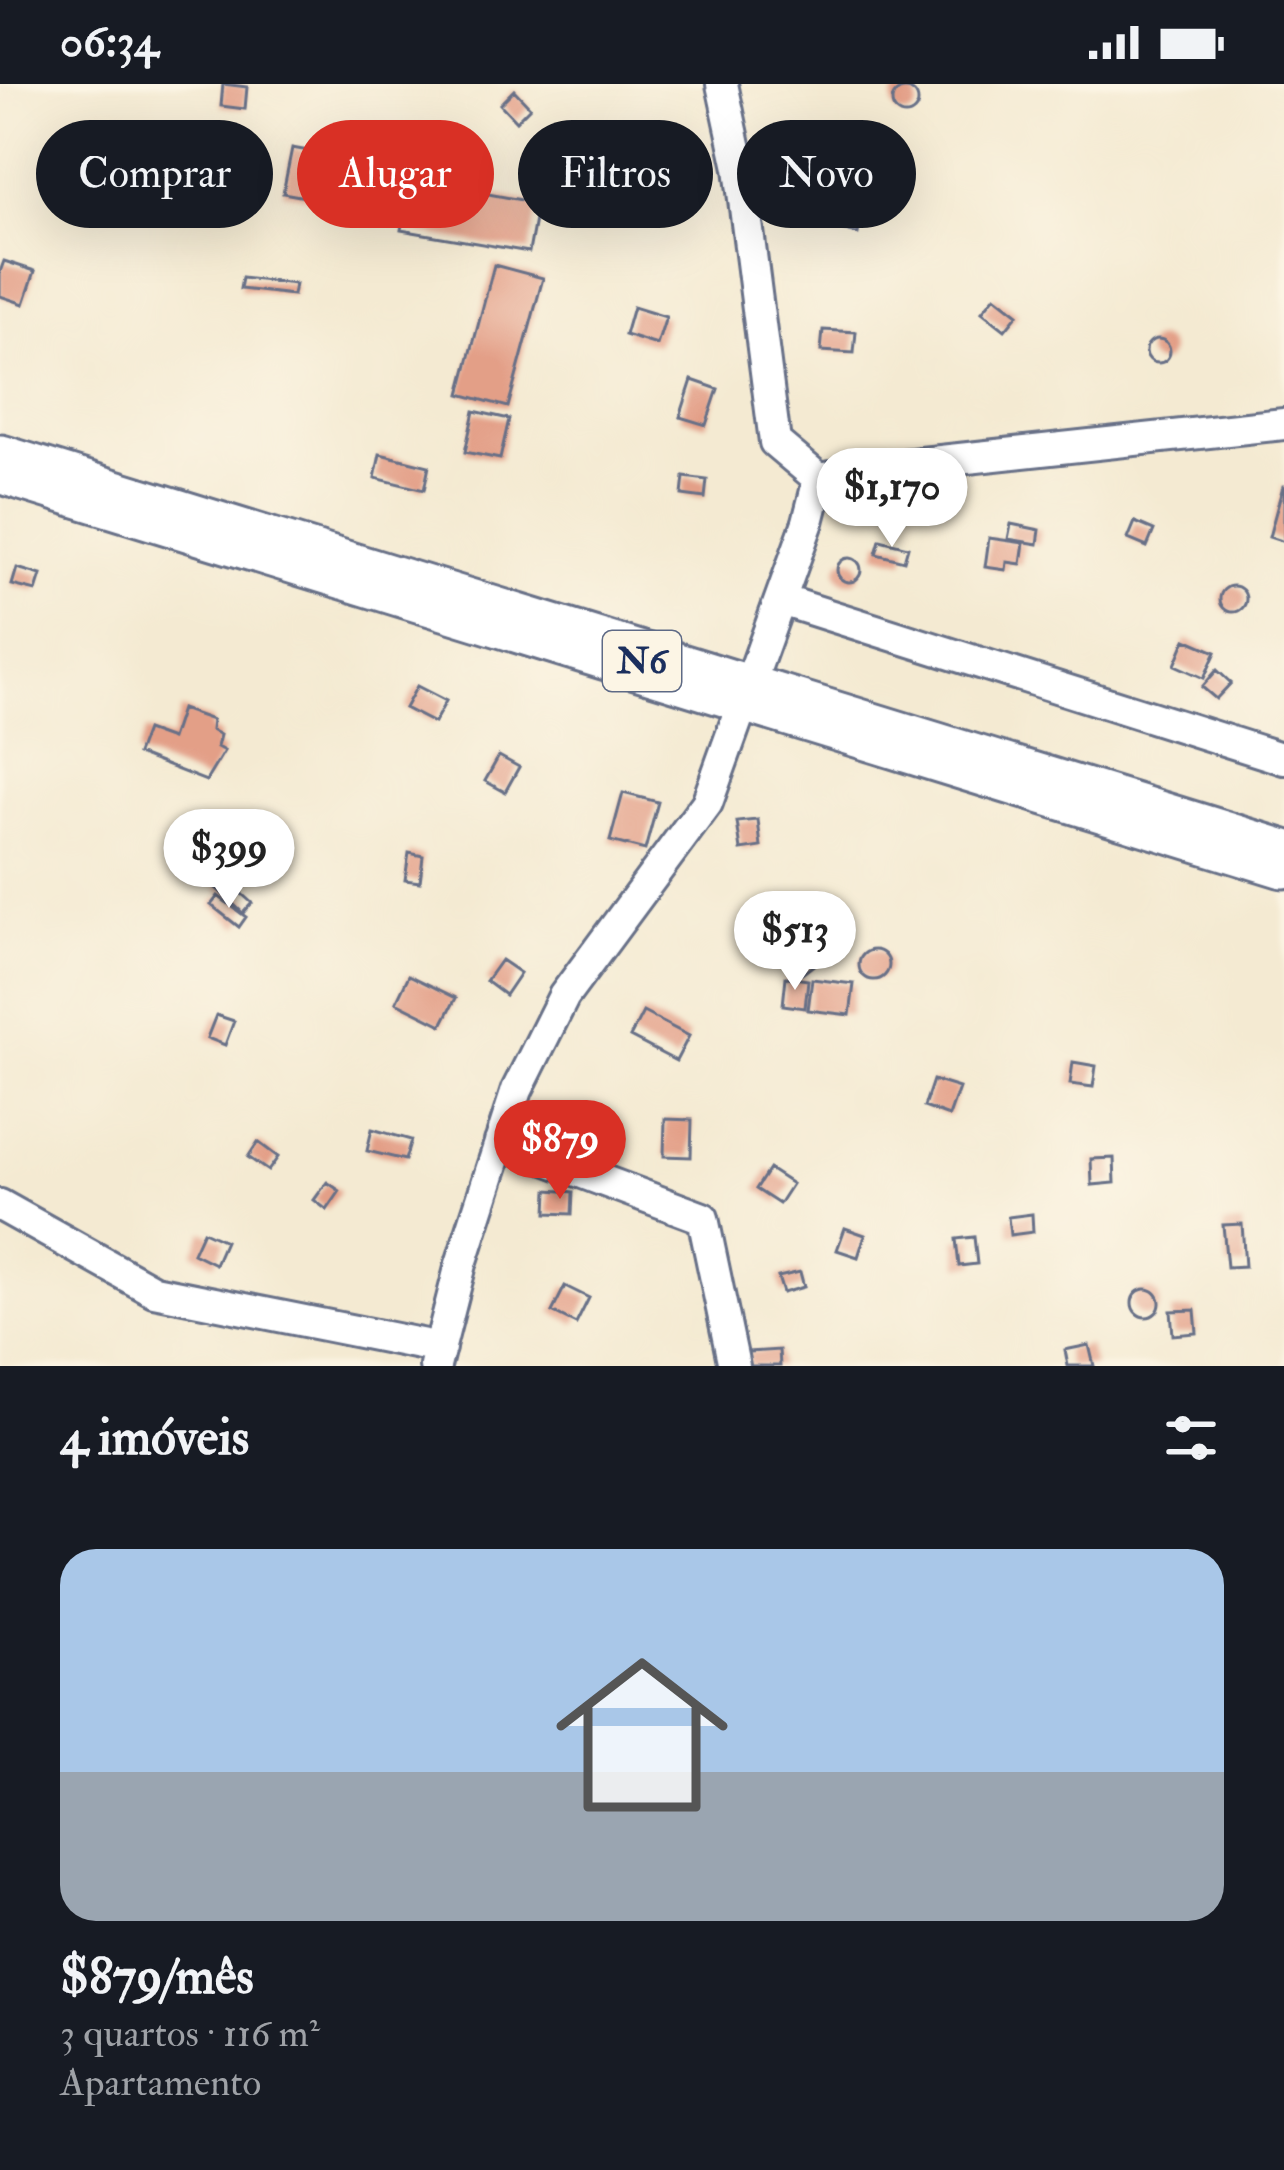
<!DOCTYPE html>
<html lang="pt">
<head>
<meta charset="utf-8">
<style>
  :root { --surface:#171b24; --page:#20242c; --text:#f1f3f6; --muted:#9ea1a6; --line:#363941; --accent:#d93025 }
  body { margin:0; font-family:"IM FELL Double Pica",serif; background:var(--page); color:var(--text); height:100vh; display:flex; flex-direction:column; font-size:45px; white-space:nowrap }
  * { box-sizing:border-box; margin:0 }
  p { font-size:39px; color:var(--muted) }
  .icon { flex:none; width:66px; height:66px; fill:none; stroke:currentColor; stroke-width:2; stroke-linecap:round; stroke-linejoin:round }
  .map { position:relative; height:1282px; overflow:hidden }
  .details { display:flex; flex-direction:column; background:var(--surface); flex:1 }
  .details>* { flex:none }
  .guide { position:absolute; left:36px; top:36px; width:1212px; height:108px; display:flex; gap:24px }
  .price { position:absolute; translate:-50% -102px; padding:0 27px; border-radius:42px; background:#fff; color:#222; font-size:39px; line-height:78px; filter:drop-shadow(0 3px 6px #0008) }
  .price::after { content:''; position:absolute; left:50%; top:72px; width:36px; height:27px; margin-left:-18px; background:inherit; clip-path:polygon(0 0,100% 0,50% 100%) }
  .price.current { background:var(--accent); color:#fff }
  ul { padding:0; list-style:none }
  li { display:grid; align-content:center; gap:24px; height:636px; padding:0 60px }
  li+li { border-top:3px solid var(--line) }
  li span { display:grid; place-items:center; height:372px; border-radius:36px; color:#555 }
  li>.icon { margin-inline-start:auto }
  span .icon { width:216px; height:216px; fill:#fffc; stroke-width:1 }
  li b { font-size:51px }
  h2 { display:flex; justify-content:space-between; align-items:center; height:144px; padding:0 60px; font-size:51px }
  .chip { padding:0 42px; border-radius:54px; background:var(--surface); box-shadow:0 12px 48px #0002; font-size:42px; line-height:108px }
  .chip.current { background:var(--accent); color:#fff }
  .status { display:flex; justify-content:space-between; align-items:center; height:84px; padding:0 60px; background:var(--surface); direction:ltr }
  .status svg { height:33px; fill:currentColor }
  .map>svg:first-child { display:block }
  .building { fill:#e39f87 }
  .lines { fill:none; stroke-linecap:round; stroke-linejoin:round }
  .street-casing { stroke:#677087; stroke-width:36 }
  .highway-casing { stroke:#677087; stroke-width:63 }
  .street { stroke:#fff; stroke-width:30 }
  .highway { stroke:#fff; stroke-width:57 }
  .labels { text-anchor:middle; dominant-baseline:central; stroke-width:9; stroke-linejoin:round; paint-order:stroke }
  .shield { fill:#fcf5e5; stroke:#5e6a86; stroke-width:3 }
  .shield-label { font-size:36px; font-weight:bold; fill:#1b2f5e }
</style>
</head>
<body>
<div class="status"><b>06:34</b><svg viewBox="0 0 49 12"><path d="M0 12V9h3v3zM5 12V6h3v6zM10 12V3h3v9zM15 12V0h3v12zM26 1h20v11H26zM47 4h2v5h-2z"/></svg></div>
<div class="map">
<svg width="1284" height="1282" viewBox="0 0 1284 1282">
  <rect width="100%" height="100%" fill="#fcf5e5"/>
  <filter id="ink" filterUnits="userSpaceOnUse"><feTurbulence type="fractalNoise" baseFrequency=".00833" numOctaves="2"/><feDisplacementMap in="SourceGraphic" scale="24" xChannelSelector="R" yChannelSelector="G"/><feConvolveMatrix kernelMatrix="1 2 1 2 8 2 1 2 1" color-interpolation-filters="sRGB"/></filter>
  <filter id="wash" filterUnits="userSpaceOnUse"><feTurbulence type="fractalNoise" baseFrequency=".004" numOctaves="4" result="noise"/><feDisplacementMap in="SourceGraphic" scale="48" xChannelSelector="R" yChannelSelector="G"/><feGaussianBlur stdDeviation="2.7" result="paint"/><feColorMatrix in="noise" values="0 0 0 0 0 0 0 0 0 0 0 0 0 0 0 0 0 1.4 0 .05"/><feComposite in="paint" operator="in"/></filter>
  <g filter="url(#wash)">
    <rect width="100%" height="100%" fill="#f4ead2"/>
    <g id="blocks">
      <!-- building -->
      <path class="building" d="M223 0 247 3 245 25 221 22Z
        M892 18a13 13 0 1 1 26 0a13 13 0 1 1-26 0Z
        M514 6 530 23 516 37 500 20Z
        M292 64 369 78 361 123 283 109Z
        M668 81 692 86 686 111 662 105Z
        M410 96 538 119 529 168 401 146Z
        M837 112 864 117 858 150 831 144Z
        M4 177 35 187 24 220 0 212V188Z
        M494 181 543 194 508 323 460 310Z
        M242 194 295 200 293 211 240 205Z
        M995 212 1018 230 1005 246 982 228Z
        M633 223 666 233 657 261 625 251Z
        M823 246 856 248 854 269 821 267Z
        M1146 267a12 12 0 1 1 24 0a12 12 0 1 1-24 0Z
        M692 296 718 305 706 341 680 333Z
        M474 327 509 335 500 375 465 368Z
        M380 370 429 382 424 406 375 394Z
        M684 393 707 396 705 414 682 411Z
        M1283 402H1284V458L1269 453Z
        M1135 438 1154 446 1147 463 1128 455Z
        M1011 440 1040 446 1038 460 1008 455Z
        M989 454 1024 459 1021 480 1007 478 1006 486 985 483Z
        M880 456 908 463 904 477 876 470Z
        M837 486a12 12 0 1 1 24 0a12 12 0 1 1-24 0Z
        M17 484 41 491 36 507 12 501Z
        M1220 515a13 13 0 1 1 26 0a13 13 0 1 1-26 0Z
        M1186 555 1216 568 1204 594 1175 581Z
        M1217 586 1231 599 1216 615 1202 603Z
        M417 602 446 617 434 639 405 624Z
        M181 625 212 636 211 646 220 651 217 663 224 667 206 697 137 670 146 646 171 655Z
        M499 672 519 683 505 708 485 697Z
        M623 709 658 718 645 766 610 757Z
        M758 736 761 763 741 766 737 738Z
        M261 750a14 14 0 1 1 28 0a14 14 0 1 1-28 0Z
        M409 769 423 772 420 798 405 796Z
        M225 795 252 819 243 829 216 804Z
        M218 812 246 833 239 843 211 821Z
        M806 860 819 877 802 890 789 874Z
        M859 881a15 15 0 1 1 30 0a15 15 0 1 1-30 0Z
        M501 876 520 889 505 911 486 897Z
        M409 891 456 914 442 941 396 918Z
        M786 893 808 896 805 924 783 921Z
        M812 895 854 900 850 931 808 926Z
        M643 928 689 952 676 977 630 953Z
        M216 931 234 937 225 961 207 954Z
        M1073 978 1096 982 1093 1003 1070 1000Z
        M933 996 959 1004 949 1032 924 1023Z
        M665 1035 692 1036 691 1073 664 1072Z
        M372 1045 411 1056 405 1076 367 1067Z
        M258 1058 278 1073 268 1087 248 1073Z
        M1114 1074 1115 1099 1092 1101 1091 1075Z
        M769 1085 792 1100 779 1120 756 1105Z
        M327 1098 340 1107 327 1126 314 1116Z
        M548 1106 573 1108 572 1130 547 1129Z
        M1032 1130 1033 1148 1010 1151 1008 1133Z
        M1242 1140 1245 1182 1227 1183 1223 1141Z
        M845 1144 865 1151 858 1173 837 1166Z
        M203 1147 225 1157 215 1180 193 1169Z
        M974 1153 977 1180 959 1182 956 1155Z
        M800 1188 804 1203 783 1209 778 1193Z
        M565 1202 589 1214 576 1240 552 1228Z
        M1132 1219a14 14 0 1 1 28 0a14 14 0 1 1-28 0Z
        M1195 1226 1197 1249 1173 1251 1171 1227Z
        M1089 1261 1094 1282H1068L1065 1266Z
        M779 1266 780 1282H749L748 1268Z"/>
    </g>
  </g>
  <g filter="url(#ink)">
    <use href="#blocks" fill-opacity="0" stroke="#677087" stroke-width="3"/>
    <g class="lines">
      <defs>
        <path id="street" d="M722 0 740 84 775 358 819 395
          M781 516 1284 675
          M500 1058 703 1134 734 1282
          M0 1121 154 1207 440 1264
          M435 1282 461 1180 517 1006 564 912 707 719 808 438 819 395 903 381 1284 340"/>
        <path id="highway" d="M0 380 1284 775"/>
      </defs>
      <!-- street casing -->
      <use href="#street" class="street-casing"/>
      <!-- highway casing -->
      <use href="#highway" class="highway-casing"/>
      <!-- street -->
      <use href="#street" class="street"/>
      <!-- highway -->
      <use href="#highway" class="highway"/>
    </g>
  </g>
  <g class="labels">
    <!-- shield labels -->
    <rect class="shield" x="603" y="547" width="78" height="60" rx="9"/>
    <g class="shield-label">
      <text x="642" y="577">N6</text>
    </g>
  </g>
</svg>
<b class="price" style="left:892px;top:466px">$1,170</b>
<b class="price" style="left:229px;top:827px">$399</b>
<b class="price" style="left:795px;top:909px">$513</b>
<b class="price current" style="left:560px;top:1118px">$879</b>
<div class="guide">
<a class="chip">Comprar</a>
<a class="chip current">Alugar</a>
<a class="chip">Filtros</a>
<a class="chip">Novo</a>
</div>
</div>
<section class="details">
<h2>4 imóveis<svg class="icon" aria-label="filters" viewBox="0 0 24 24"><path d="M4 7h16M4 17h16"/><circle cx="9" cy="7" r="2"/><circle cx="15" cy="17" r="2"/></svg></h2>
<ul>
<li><span style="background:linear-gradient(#a9c7e8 60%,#9aa5b1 0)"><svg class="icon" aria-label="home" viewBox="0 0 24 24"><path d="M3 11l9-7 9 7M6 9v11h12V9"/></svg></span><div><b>$879/mês</b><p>3 quartos · 116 m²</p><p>Apartamento</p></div></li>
</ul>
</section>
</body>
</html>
